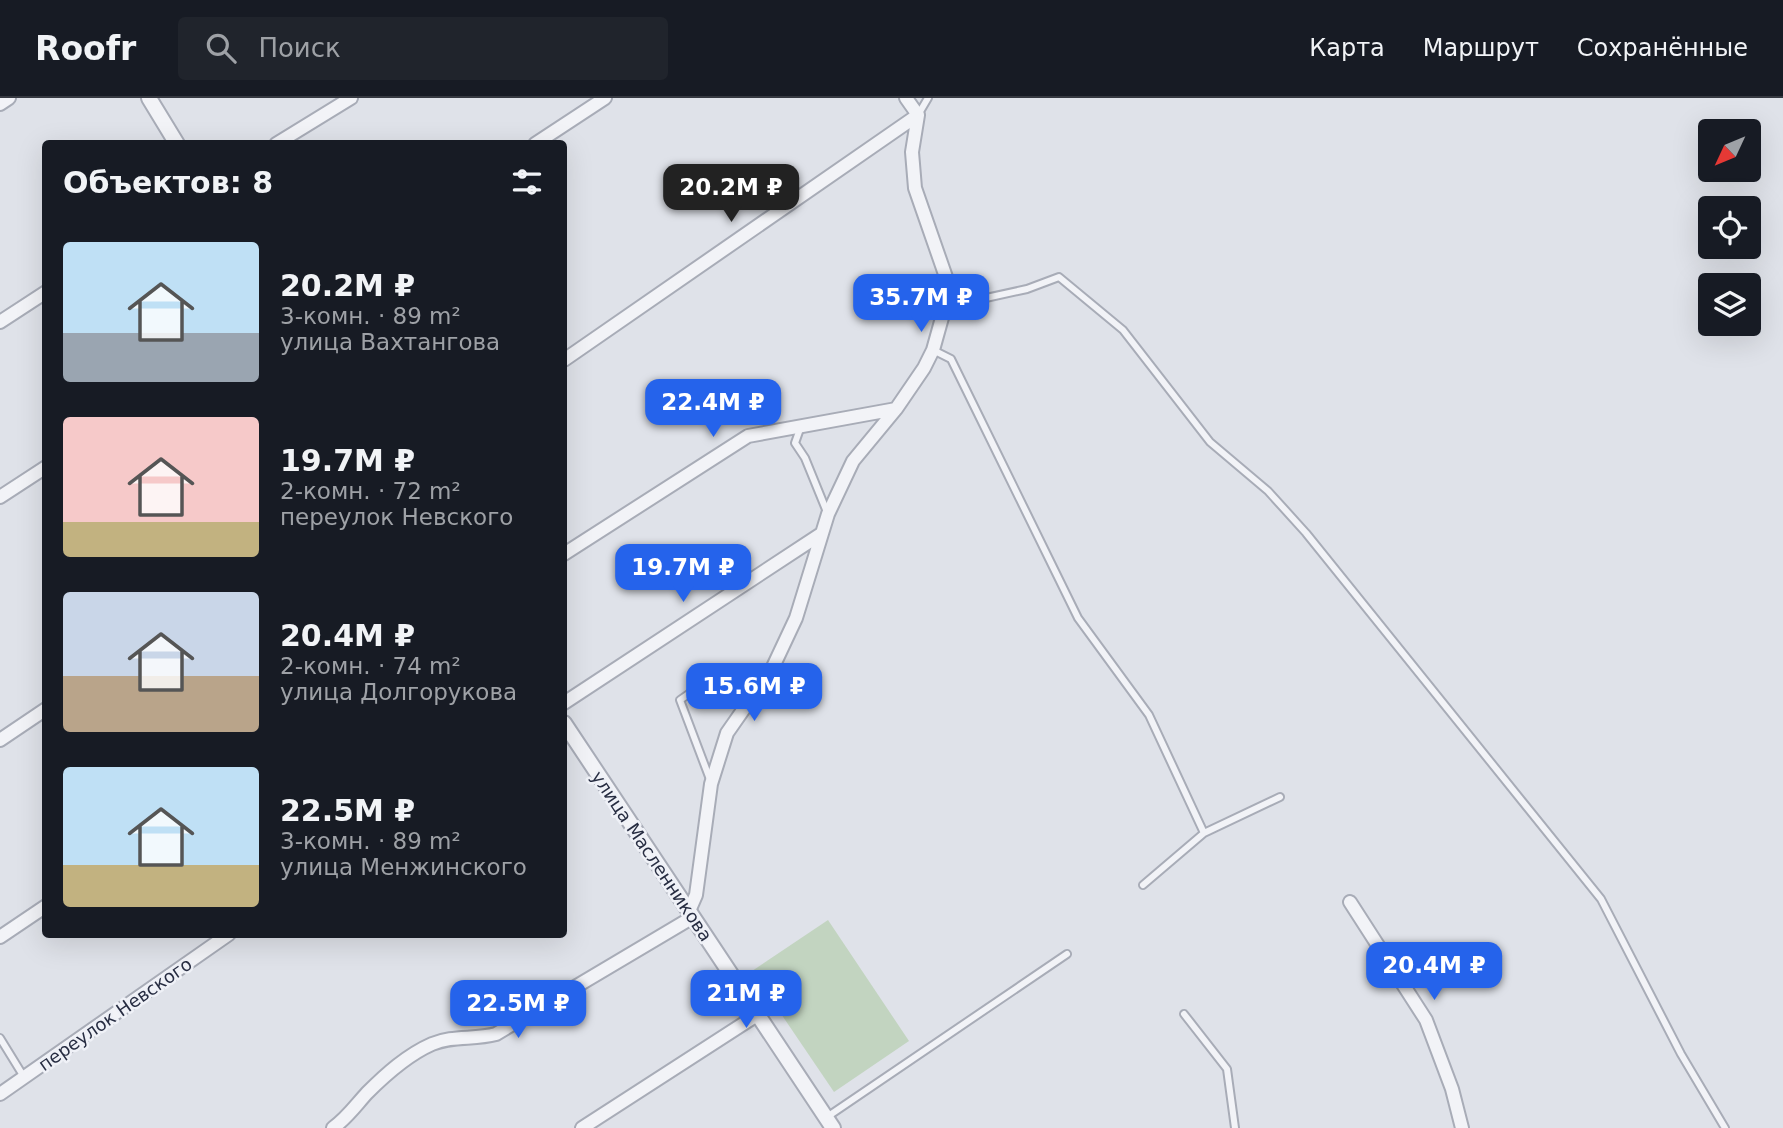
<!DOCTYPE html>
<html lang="ru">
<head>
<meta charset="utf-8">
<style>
  :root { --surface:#171b24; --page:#20242c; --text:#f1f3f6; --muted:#9ea1a6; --line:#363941; --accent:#2563eb }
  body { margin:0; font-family:"DejaVu Sans",sans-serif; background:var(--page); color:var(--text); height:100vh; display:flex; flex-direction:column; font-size:26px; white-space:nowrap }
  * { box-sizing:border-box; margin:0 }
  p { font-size:23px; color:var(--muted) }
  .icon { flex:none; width:38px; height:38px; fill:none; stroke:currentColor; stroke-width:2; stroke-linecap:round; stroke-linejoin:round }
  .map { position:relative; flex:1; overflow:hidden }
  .panel { position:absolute; left:42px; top:42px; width:525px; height:798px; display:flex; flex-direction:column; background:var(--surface); border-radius:7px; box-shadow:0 7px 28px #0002 }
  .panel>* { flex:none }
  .needle { width:46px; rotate:226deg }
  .fabs { position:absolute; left:1698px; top:21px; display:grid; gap:14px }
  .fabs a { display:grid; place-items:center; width:63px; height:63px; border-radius:7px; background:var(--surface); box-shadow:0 7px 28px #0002; font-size:35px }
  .price { position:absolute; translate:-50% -60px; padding:0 16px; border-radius:14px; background:var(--accent); color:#fff; font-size:23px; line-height:46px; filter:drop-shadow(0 2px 4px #0008) }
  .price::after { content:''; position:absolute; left:50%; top:42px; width:21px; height:16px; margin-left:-10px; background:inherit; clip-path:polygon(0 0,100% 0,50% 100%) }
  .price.active { background:#222; color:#fff }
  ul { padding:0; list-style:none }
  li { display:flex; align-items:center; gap:21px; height:175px; padding:0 21px }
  li span { display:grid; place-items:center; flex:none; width:196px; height:140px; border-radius:7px; color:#555 }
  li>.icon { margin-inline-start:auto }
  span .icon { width:84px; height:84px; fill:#fffc; stroke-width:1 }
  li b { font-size:30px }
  h2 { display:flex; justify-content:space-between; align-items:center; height:84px; padding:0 21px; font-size:30px }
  header { display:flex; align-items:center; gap:42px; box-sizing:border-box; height:98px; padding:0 35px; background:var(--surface); border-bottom:2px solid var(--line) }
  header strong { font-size:33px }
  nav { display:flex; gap:38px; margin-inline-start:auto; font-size:24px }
  .search { width:490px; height:63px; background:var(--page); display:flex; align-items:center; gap:18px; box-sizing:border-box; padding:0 24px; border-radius:7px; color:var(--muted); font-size:26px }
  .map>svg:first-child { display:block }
  .green { fill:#c2d4c0 }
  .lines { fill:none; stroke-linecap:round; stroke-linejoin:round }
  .service-casing { stroke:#a8acb7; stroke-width:10 }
  .minor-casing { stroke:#a8acb7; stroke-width:16 }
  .tertiary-casing { stroke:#a8acb7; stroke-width:18 }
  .service { stroke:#f2f3f7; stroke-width:6 }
  .minor { stroke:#f2f3f7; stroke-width:12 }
  .tertiary { stroke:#f2f3f7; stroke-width:14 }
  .labels { text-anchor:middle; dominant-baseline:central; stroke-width:5; stroke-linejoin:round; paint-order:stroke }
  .street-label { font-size:18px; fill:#272d42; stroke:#eff1f7 }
</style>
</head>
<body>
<header>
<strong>Roofr</strong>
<div class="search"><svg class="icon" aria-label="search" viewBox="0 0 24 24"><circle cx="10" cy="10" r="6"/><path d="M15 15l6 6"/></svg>Поиск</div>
<nav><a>Карта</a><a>Маршрут</a><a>Сохранённые</a></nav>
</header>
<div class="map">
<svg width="1783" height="1030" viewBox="0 0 1783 1030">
  <rect width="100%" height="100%" fill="#dfe2e9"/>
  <!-- green -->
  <path class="green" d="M828 822 909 943 834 994 752 873Z"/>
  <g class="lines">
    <defs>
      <path id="service" d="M918 17 928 0
        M945 209 1027 191 1059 179 1123 232 1210 344 1268 393 1306 435 1601 801 1681 956 1725 1030
        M933 252 951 261 1078 520 1149 617 1204 735 1143 787
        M801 328 795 345 805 360 827 414
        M711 684 680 602 713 579
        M1204 735 1280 699
        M1184 916 1227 971 1235 1030
        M0 940 24 979
        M827 1019 1067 856"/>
      <path id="minor" d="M0 6 9 0
        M276 46 351 0
        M535 46 605 0
        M0 224 46 194
        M564 262 918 17
        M0 399 46 369
        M564 456 748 338 896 311
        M564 605 821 436
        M0 642 46 611
        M1350 804 1426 922 1452 991 1462 1030
        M689 813 696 797 711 686 727 635 773 569 796 520 828 416 853 363 896 311 924 270 933 252 945 209 947 182 915 90 912 54 918 17 906 0
        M0 839 46 808
        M0 996 229 836
        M333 1030C347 1020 356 1007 367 995 386 976 407 957 432 946 453 937 474 942 496 936L693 819
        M582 1030 757 917"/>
      <path id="tertiary" d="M149 0 177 46
        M564 625 833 1030"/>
    </defs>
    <!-- service casing -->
    <use href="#service" class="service-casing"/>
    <!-- minor casing -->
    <use href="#minor" class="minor-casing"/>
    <!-- tertiary casing -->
    <use href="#tertiary" class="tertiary-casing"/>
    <!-- service -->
    <use href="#service" class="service"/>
    <!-- minor -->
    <use href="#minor" class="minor"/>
    <!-- tertiary -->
    <use href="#tertiary" class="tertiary"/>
  </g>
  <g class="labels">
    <!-- street labels -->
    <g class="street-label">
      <text transform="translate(652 758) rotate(56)">улица Масленникова</text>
      <text transform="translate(115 916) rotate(-35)">переулок Невского</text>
    </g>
  </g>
</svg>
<div class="fabs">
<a><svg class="needle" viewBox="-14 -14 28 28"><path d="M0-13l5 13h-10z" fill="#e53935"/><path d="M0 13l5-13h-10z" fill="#9ea1a6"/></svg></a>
<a><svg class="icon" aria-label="locate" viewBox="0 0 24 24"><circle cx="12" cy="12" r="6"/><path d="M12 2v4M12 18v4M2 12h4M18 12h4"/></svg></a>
<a><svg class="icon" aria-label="layers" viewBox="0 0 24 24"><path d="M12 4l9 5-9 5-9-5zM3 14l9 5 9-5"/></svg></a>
</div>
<b class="price active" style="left:731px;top:126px">20.2M ₽</b>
<b class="price" style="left:921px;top:236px">35.7M ₽</b>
<b class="price" style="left:713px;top:341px">22.4M ₽</b>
<b class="price" style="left:683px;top:506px">19.7M ₽</b>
<b class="price" style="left:754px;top:625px">15.6M ₽</b>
<b class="price" style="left:1434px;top:904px">20.4M ₽</b>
<b class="price" style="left:746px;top:932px">21M ₽</b>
<b class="price" style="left:518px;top:942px">22.5M ₽</b>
<section class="panel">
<h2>Объектов: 8<svg class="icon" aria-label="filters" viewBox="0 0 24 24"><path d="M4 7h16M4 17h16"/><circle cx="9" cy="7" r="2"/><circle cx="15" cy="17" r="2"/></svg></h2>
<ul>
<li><span style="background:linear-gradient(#bfe0f5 65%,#9aa5b1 0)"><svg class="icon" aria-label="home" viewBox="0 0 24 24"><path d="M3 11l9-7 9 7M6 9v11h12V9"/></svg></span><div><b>20.2M ₽</b><p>3-комн. · 89 m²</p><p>улица Вахтангова</p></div></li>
<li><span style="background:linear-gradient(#f6c9c9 75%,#c2b280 0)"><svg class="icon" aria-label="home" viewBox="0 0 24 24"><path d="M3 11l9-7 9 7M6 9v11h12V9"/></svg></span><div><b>19.7M ₽</b><p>2-комн. · 72 m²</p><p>переулок Невского</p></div></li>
<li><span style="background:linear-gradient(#c9d6e8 60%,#b9a48a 0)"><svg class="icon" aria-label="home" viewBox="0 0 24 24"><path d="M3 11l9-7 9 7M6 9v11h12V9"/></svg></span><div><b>20.4M ₽</b><p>2-комн. · 74 m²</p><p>улица Долгорукова</p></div></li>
<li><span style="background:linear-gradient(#bfe0f5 70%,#c2b280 0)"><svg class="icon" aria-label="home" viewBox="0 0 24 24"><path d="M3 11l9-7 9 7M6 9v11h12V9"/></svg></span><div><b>22.5M ₽</b><p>3-комн. · 89 m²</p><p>улица Менжинского</p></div></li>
</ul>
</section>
</div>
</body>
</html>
